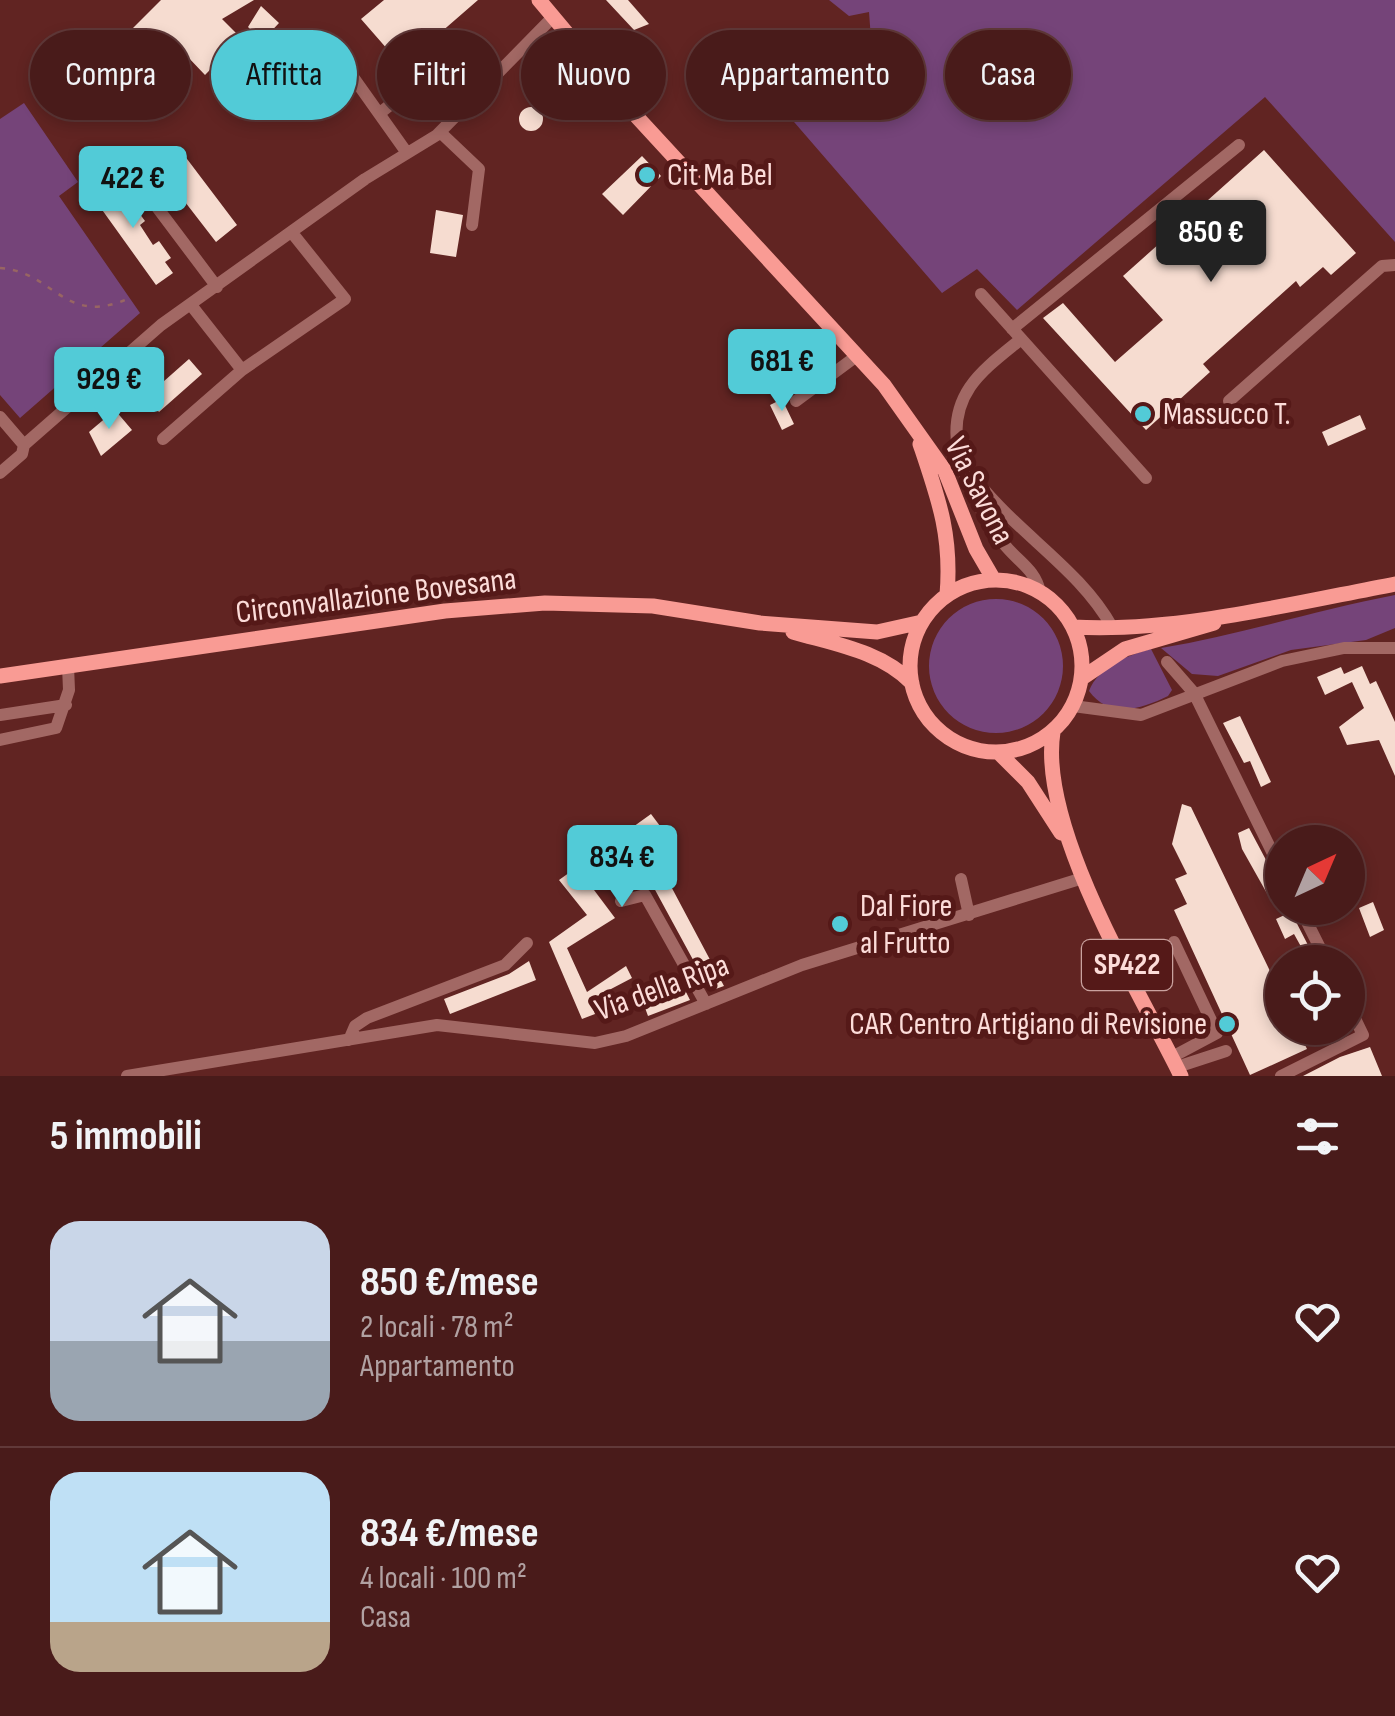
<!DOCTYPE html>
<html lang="it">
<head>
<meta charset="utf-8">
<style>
  :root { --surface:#491b1a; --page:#502423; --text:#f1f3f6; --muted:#b1a1a2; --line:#613939; --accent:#52cbd7 }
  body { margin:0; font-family:"Sofia Sans Condensed",sans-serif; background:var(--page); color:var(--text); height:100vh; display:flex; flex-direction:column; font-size:38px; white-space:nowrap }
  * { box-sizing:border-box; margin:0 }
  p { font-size:32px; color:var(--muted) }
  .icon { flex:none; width:55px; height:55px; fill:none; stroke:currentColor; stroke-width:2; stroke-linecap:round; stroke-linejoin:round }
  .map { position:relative; height:1076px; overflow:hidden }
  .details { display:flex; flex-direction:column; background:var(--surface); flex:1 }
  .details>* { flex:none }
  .top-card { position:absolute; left:30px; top:30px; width:1335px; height:90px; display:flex; gap:20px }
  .needle { width:65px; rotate:44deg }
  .controls { position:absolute; left:1265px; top:825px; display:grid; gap:20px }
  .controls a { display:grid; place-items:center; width:100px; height:100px; border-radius:50%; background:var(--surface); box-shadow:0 5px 15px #0003,0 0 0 2px var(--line); font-size:50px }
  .price { position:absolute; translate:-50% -85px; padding:0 22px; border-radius:10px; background:var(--accent); color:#111; font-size:32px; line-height:65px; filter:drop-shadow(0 2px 5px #0008) }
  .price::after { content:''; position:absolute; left:50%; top:60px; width:30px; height:22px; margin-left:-15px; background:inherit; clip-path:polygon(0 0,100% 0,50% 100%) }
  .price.current { background:#222; color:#fff }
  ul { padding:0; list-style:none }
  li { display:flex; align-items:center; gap:30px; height:250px; padding:0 50px }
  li+li { border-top:2px solid var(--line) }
  li span { display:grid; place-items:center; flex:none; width:280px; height:200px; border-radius:30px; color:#555 }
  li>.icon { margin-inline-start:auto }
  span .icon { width:120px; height:120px; fill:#fffc; stroke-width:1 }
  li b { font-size:42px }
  h2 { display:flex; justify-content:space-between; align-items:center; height:120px; padding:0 50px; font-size:42px }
  .chip { padding:0 35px; border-radius:45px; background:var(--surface); box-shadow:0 5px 15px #0003,0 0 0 2px var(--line); font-size:35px; line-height:90px }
  .chip.current { background:var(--accent); color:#111 }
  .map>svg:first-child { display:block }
  .green { fill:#754479 }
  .building { fill:#f6dcd0 }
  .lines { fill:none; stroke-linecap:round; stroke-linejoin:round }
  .path { stroke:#986563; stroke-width:2.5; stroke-dasharray:5 8; stroke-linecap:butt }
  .minor { stroke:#a26864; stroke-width:12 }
  .major { stroke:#f99b94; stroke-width:15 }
  .poi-dot { fill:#52cbd7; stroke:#551918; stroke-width:4 }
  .labels { text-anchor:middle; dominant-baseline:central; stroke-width:10; stroke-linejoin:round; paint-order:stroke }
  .shield { fill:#551918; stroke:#caa29f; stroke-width:2.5 }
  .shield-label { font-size:30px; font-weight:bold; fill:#fcdcd9 }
  .poi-label { font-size:32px; fill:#fcdcd9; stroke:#551918; text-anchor:start }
  .street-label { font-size:32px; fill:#fcdcd9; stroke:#551918 }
</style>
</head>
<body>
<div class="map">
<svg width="1395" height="1076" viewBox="0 0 1395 1076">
  <rect width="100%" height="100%" fill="#612422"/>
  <!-- green -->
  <path class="green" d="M829 0H1395V242L1265 97 1017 310 977 269 942 293 788 115 883 52 871 39 869 12 849 16Z
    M24 103 78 182 59 196 140 313 20 418 0 395V119Z
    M1395 595V628L1366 640 1291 650 1218 676 1192 674 1161 648C1240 635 1316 610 1395 595Z
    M929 666a67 67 0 1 1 134 0a67 67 0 1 1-134 0Z
    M1151 649 1172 690 1168 696C1142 709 1109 719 1089 691 1098 667 1128 655 1151 649Z"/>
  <!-- building -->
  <path class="building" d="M161 0H254L222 19 241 38 205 75 166 34 123 78 103 58Z
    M384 0H478L402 66 361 19Z
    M606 0H628L649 24 634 30Z
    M261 6 279 23 262 41 248 27Z
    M557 59 594 94 585 104 575 94 567 102 551 86 539 98 528 88Z
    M519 119a12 12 0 1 1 24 0a12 12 0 1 1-24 0Z
    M1264 150 1356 253 1331 275 1323 267 1300 287 1296 281 1203 364 1210 372 1146 430 1043 318 1063 303 1115 362 1163 320 1123 276Z
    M181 151 237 225 216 242 158 167Z
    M642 156 661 176 623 215 602 194Z
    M106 182 113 191 120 187 145 221 140 225 153 245 159 241 171 258 165 262 173 273 156 285 90 193Z
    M436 210 463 215 456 257 430 253Z
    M189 359 202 374 159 412 146 397Z
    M782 399 794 424 782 430 770 405Z
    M115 410 132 430 101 456 89 432Z
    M1360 415 1366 429 1328 446 1322 432Z
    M1362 666 1370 684 1376 681 1395 722V776L1379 740 1347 745 1339 727 1364 708 1352 682 1325 695 1317 677 1341 667 1344 674Z
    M1240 716 1271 782 1261 787 1250 761 1244 763 1223 723Z
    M1182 804 1191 807 1282 996V1028H1297L1307 1049 1250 1075 1174 910 1187 904 1175 879 1187 874 1172 844Z
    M651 814 666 834 656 842 663 857 657 860 724 986 710 991 635 853 591 886 615 918 567 948 587 992 626 966 632 978 590 1000 595 1014 582 1019 549 942 587 915 559 880Z
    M1249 828 1282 890 1269 897 1242 849 1238 833Z
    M1373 902 1384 930 1370 937 1359 908Z
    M1291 912 1310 949 1304 952 1294 934 1285 939 1276 919Z
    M529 961 536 980 450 1014 444 999 509 974Z
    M684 988 690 1000 648 1016 644 1005Z
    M1370 1047 1382 1076H1303L1340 1057Z"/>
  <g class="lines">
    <!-- path -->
    <path class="path" d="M0 268C56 272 64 329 132 297"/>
    <!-- minor -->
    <path class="minor" d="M326 39 407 153
      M380 113 400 97
      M440 132 479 169 472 225
      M135 178 217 287
      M981 294 1146 478
      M191 305 242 370
      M1012 329 1239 145
      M1021 339C1004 353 982 369 970 387 936 437 973 503 1004 544 1018 562 1035 569 1040 592
      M796 401 858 355
      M1229 401 1382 266 1395 265
      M0 417 24 445
      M163 439 242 370 345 299 293 234
      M967 467C1007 528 1078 565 1112 627
      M0 473 22 454 24 445 161 325 365 179 437 135 553 17
      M1167 662 1194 693 1282 872
      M1073 706 1141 715 1282 661 1344 648H1395
      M0 715 66 705
      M0 740 56 728 69 690 68 666
      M961 879 969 915
      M621 901 645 895 706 1004
      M1300 908 1327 962
      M349 1040 355 1026 367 1018 505 965 527 943
      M1172 1057 1217 1033 1174 942
      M1177 1067 1226 1051
      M127 1076 437 1025 595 1043 626 1036 802 965 1083 878
      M1281 1076 1363 1035 1348 1004"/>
    <!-- major -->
    <path class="major" d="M539 0 638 118 884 385 945 471 976 549 994 580
      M920 444C939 500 952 536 947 595
      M910 666a86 86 0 1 1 172 0a86 86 0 1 1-172 0Z
      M1073 627C1174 633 1295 603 1395 584
      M793 632C834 644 881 651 912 683
      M0 676 445 611 545 603 653 606 760 623 877 632 922 622
      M1082 678 1125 649 1214 623
      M1053 732C1038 827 1139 990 1181 1076
      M999 753 1028 782 1061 833"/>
  </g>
  <!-- markers -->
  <g class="poi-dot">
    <circle cx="647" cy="175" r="10"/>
    <circle cx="1143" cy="414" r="10"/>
    <circle cx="840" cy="924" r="10"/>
    <circle cx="1227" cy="1024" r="10"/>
  </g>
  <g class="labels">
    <!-- shield labels -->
    <rect class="shield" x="1082" y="940" width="90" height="50" rx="8"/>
    <g class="shield-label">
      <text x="1127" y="965">SP422</text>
    </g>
    <!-- poi labels -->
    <g class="poi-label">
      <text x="667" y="175">Cit Ma Bel</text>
      <text x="1163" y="414">Massucco T.</text>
      <text x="860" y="906">Dal Fiore<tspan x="860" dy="37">al Frutto</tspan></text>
      <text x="1207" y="1024" text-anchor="end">CAR Centro Artigiano di Revisione</text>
    </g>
    <!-- street labels -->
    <g class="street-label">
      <text transform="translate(979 491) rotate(63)">Via Savona</text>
      <text transform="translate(376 596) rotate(-7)">Circonvallazione Bovesana</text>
      <text transform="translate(662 988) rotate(-20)">Via della Ripa</text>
    </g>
  </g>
</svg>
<div class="controls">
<a><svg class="needle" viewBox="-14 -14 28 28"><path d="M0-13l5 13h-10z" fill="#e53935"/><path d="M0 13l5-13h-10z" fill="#b1a1a2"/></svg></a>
<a><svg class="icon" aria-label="locate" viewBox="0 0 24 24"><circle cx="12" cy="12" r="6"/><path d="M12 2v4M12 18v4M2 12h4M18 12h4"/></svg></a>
</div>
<b class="price" style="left:133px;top:231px">422 €</b>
<b class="price current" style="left:1211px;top:285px">850 €</b>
<b class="price" style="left:782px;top:414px">681 €</b>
<b class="price" style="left:109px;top:432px">929 €</b>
<b class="price" style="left:622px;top:910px">834 €</b>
<div class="top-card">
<a class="chip">Compra</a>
<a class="chip current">Affitta</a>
<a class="chip">Filtri</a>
<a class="chip">Nuovo</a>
<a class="chip">Appartamento</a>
<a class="chip">Casa</a>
</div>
</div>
<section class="details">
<h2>5 immobili<svg class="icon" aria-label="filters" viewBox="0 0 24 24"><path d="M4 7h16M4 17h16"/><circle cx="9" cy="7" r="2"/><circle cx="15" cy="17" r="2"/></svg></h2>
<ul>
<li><span style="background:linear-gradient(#c9d6e8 60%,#9aa5b1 0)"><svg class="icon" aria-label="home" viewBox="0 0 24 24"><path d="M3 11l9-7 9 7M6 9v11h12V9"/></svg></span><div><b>850 €/mese</b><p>2 locali · 78 m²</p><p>Appartamento</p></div><svg class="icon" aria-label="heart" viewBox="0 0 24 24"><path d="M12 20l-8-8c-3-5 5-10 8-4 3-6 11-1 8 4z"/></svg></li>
<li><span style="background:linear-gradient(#bfe0f5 75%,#b9a48a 0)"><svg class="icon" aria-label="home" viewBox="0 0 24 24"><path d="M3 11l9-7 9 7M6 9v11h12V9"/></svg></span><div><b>834 €/mese</b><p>4 locali · 100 m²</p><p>Casa</p></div><svg class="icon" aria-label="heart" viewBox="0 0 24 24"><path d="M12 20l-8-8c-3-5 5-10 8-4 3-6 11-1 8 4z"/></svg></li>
</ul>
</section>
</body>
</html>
